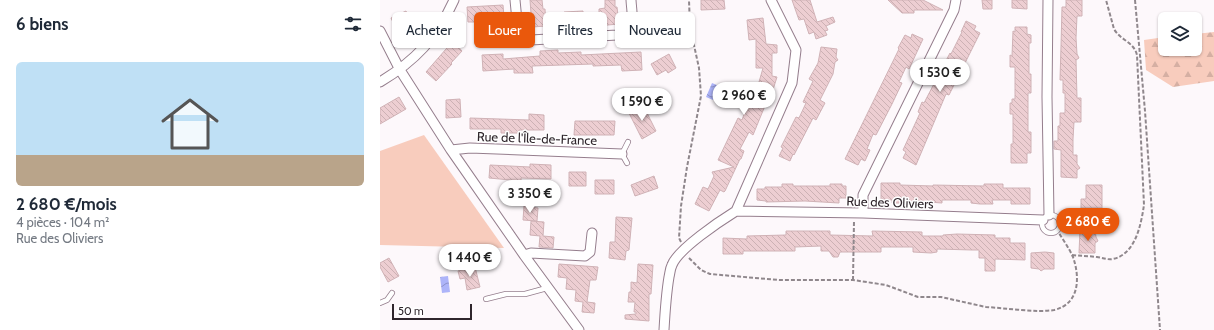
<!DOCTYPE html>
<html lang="fr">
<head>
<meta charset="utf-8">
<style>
  :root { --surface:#fff; --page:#f2f2f3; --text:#1f2937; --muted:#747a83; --line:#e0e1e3; --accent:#ea580c }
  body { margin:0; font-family:Cabin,sans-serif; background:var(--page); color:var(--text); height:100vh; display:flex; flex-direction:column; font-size:15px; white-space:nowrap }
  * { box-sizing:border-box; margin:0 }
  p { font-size:13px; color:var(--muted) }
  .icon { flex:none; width:22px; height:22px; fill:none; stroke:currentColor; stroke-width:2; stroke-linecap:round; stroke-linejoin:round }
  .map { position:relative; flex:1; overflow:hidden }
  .drawer { display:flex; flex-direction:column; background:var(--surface); width:380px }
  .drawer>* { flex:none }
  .guide { position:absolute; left:12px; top:12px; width:380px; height:36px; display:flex; gap:8px }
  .buttons { position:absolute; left:778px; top:12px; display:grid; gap:8px }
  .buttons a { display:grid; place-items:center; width:44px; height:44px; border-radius:6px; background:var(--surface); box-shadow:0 1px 3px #0004; font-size:20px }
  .scale { position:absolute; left:12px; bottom:10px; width:80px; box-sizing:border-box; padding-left:4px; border:2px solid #2f262c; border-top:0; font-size:11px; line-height:14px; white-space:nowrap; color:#2f262c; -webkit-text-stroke:3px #fff; paint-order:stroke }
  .price { position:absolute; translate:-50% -34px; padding:0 9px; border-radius:14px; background:#fff; color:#222; font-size:13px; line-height:26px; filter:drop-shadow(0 1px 2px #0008) }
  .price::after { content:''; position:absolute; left:50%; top:24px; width:12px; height:9px; margin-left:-6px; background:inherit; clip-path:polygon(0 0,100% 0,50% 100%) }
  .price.selected { background:var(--accent); color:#fff }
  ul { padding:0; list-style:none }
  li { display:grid; align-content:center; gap:8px; height:212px; padding:0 16px }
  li+li { border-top:1px solid var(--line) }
  li span { display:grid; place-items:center; height:124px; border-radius:6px; color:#555 }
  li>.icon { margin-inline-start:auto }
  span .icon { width:72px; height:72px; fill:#fffc; stroke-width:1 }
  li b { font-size:17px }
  h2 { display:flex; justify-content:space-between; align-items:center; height:48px; padding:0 16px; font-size:17px }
  .tag { padding:0 14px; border-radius:6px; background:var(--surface); box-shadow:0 1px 3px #0004; font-size:14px; line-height:36px }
  .tag.selected { background:var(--accent); color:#fff }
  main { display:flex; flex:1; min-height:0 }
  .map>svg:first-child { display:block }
  .grass { fill:#f8ccbd }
  .forest { fill:url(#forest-firs) }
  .water { fill:url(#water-waves) }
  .building { fill:url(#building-back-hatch); stroke:#d0b2b6 }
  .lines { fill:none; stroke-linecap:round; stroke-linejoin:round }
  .service-casing { stroke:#957e8d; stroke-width:6 }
  .minor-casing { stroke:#957e8d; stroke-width:11 }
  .path { stroke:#8f878c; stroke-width:2; stroke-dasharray:4 2; stroke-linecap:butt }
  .service { stroke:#fff; stroke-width:4.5 }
  .minor { stroke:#fff; stroke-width:9 }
  .labels { text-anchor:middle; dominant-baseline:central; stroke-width:3; stroke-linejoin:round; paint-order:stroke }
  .street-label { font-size:13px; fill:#2f262c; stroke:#fff }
</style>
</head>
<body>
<main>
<section class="drawer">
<h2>6 biens<svg class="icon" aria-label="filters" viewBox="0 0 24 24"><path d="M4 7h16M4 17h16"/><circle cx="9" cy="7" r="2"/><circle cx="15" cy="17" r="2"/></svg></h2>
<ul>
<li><span style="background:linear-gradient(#bfe0f5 75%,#b9a48a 0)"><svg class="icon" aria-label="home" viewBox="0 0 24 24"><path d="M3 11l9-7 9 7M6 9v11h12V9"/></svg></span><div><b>2 680 €/mois</b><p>4 pièces · 104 m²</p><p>Rue des Oliviers</p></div></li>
</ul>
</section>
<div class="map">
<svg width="834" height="330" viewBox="0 0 834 330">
  <defs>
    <pattern id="forest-firs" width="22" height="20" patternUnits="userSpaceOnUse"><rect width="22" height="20" fill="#f8ccbd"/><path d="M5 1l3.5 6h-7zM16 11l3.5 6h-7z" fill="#d5afa3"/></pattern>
    <pattern id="water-waves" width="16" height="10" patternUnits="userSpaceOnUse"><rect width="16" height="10" fill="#adb4f9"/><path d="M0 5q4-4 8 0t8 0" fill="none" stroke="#8d92ca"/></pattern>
    <pattern id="building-back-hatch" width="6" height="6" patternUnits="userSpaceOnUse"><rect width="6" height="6" fill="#edced2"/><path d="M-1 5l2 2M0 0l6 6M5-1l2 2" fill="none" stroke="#ccb1b4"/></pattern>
  </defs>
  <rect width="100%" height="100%" fill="#fdf8fb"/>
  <!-- grass -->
  <path class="grass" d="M44 135 124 248 0 245V151Z"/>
  <!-- forest -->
  <path class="forest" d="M834 32V81L793 87 766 70 764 40 785 37V49H815V34Z"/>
  <!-- water -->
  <path class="water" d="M332 83 339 86 333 100 326 97Z
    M68 276 70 292 62 293 60 277Z"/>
  <!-- building -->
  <path class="building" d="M150 0H162L163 9H165L166 26 152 27Z
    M225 0H235V7H237L239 24 194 28V26H185L184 12 203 11V17L219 15V9L225 8Z
    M321 0H344L345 9 321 10Z
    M412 0H430L437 22 453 17 455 22 446 26 448 30 445 31 447 35 436 39 434 32 429 34 424 19 419 20Z
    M508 0H543L563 10H534V13H522Z
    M602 0H612V9H603Z
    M632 0H647V9L632 8Z
    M686 0H702V16H697L696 38 697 54 699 58 696 60 697 98H701V122H694L693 139V155H697V164L700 168 697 170V178L681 177V150L674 149V141H678V126H680V113H685V93H683V80H680L681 46 682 7H686Z
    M123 5 124 17 101 19V22H88L87 7Z
    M26 11 34 28 19 35 11 18Z
    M288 16 289 35H274L273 17Z
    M383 18 386 44 397 45V53H392V76L397 77 391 96H389L373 135 369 132 360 149 364 151 361 159H360L345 191 344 192 340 190 329 211 315 204 323 187 328 189 334 176 332 172 354 167 338 160 358 118 362 120 367 106 365 103 369 102 372 95 375 96 383 68H376V39L369 40 367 20Z
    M586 21 596 26 594 30 600 33 569 95 566 94 536 165 523 158 526 152 523 150 540 113 538 112 542 102 544 103 570 53 571 54 582 32H581Z
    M635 27H647V34L651 35V43H649V74H651V93H648V132H651V153H647V163H631V144H633V114H630V103H632V99H635V67H630V55L632 56 633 31 635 32Z
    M532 34 543 39 529 69 526 67 519 82 522 83 512 104 496 135 493 134 487 149 490 150 485 161 481 159 478 165 465 159 519 49 518 48 525 35 531 38Z
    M73 41 82 51 71 63 72 64 56 81 46 72Z
    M441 47 457 49 456 57 458 60 455 62 453 74 440 100 445 103 436 120 433 118 414 155 413 154 410 161 399 156 403 148 401 147 416 117 419 118 426 103 423 102 433 81 429 79 438 63Z
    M178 50V53L201 52V55L261 52 262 70 242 71 241 65 213 66V64L152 66 153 73H134V69L103 71 102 55 123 54V59L160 56V51Z
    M289 54 296 68 288 73 286 70 277 75 271 64Z
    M19 97 26 109 0 124V108Z
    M80 99 81 117 66 118V100Z
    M263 105 276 131 262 139 249 113Z
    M149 114 164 115V130H139V133H121V129H90V118L149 120Z
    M195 121H235L234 135H194Z
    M150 164 171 165V179L141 178V181L109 178 110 165 150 167Z
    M189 172H206V186H189Z
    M274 176 278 188 255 196 251 185Z
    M215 180H234V194H215Z
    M501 183H520V185L553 186V185L604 186V184H623V188H650V204H631V200H612L613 204H600L591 203V200H562V203L537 201H520V203H512V200L501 199Z
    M402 184H413V186H450V184H462V186H466V198H459V203L425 201 386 202V201L377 200V189H385V187H402Z
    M706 185H722V208H701V199H706Z
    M144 206 158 208 157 221 143 220Z
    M236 217 252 218 249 250 246 251 245 260 229 258 230 242H235Z
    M151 221 164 222 163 236 174 237 173 248 159 247 160 236 150 235Z
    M700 230H715L716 237 718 241 715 243V253H699Z
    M406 231H450V235L493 236 492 231 542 232V236H563V235L577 234 615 235V238H630V243H645V260L615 259V271H605V258H599V250H592L557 249V252L551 253 533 252V247H501V252H460L458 257H453L449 251H441V246L415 247V251H363V254H343V238L367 239V236L406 235Z
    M665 252 674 253V269H664L661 271 659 269 651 268V253Z
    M9 258 19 276 8 282 0 267V263Z
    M179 264 218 267 216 280H210L207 302 215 303 214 313 202 312 203 302 195 301 196 290 186 289 187 278 178 277Z
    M258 264 273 265 271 294H269V321L245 319V315L256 314V312H254L255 302H248L249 292H251V282L257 283Z
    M95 267 100 287 87 290 85 278 80 279 78 271Z"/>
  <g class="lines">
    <defs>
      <path id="service" d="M247 163 242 154 248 142
        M662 224a9 9 0 1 1 18 0a9 9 0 1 1-18 0Z
        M106 299 126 294H145L167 288
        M0 303 7 300 12 293"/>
      <path id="minor" d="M135 0 138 31 144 37 151 40 237 35C257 26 252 18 251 0
        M668 0 667 97 669 215
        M0 31 20 70 71 150 144 255 199 330
        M0 82C35 61 57 38 74 0
        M71 150 90 148 242 154
        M356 211 483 213 663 220
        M483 213V195L574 10 576 0
        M144 255 151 253 205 256 210 252 212 233
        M284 330C285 312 286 295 289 277 290 273 290 269 292 265 298 249 340 221 356 211L412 83 416 50 391 0"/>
    </defs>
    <!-- service casing -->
    <use href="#service" class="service-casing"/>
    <!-- minor casing -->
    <use href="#minor" class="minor-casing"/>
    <!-- path -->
    <path class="path" d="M755 0 765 111 780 330
      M301 242 299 238 301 206 307 167 321 96 319 68 310 27 309 0
      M692 255C701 256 709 256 717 257 723 258 728 260 733 259 756 254 761 224 764 205L757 55C754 42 740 40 734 29L726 0
      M309 258 321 270 330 274 399 280H473L506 285 538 297H561L606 307C625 308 657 313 674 310 700 304 700 277 693 257 689 248 682 238 677 230
      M473 280 474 221"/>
    <!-- service -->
    <use href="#service" class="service"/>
    <!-- minor -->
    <use href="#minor" class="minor"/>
  </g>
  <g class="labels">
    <!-- street labels -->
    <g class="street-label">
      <text transform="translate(157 138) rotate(2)">Rue de l'Île-de-France</text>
      <text transform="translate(510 202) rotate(2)">Rue des Oliviers</text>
    </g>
  </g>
</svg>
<div class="buttons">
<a><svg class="icon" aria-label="layers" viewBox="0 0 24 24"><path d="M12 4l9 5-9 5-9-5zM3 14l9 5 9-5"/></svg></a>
</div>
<div class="scale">50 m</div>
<b class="price" style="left:560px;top:93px">1 530 €</b>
<b class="price" style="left:364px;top:116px">2 960 €</b>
<b class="price" style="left:262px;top:122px">1 590 €</b>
<b class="price" style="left:150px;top:214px">3 350 €</b>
<b class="price selected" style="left:708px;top:242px">2 680 €</b>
<b class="price" style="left:90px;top:278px">1 440 €</b>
<div class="guide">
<a class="tag">Acheter</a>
<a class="tag selected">Louer</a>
<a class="tag">Filtres</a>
<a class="tag">Nouveau</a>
</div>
</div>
</main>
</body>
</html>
